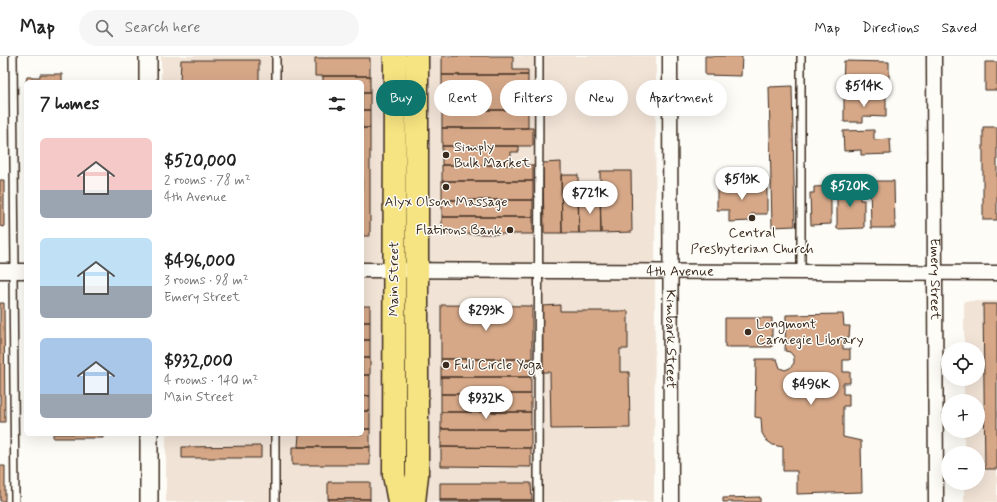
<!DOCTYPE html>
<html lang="en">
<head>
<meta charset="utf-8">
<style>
  :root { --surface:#fff; --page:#f6f6f6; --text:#222; --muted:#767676; --line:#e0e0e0; --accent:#0f766e }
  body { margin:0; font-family:Mynerve,sans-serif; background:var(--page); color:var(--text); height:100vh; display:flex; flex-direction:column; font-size:15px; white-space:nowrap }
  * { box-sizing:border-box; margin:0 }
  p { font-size:13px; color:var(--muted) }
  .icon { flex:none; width:22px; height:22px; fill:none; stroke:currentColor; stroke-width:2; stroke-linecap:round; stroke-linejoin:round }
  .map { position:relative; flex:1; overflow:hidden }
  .details { position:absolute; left:24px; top:24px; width:340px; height:356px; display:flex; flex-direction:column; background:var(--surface); border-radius:6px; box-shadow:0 4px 16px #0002 }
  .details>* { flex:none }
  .guide { position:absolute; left:376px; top:24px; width:380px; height:36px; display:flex; gap:8px }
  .buttons { position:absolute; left:941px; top:286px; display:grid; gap:8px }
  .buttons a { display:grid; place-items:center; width:44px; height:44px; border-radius:50%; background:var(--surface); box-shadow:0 4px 16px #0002; font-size:20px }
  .price { position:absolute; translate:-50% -34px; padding:0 9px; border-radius:14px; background:#fff; color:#222; font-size:13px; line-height:26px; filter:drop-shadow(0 1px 2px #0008) }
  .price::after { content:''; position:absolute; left:50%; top:24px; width:12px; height:9px; margin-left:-6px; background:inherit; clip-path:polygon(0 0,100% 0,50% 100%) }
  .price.on { background:var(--accent); color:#fff }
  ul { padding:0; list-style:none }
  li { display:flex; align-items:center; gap:12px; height:100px; padding:0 16px }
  li span { display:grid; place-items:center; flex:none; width:112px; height:80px; border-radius:6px; color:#555 }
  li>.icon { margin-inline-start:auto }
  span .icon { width:48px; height:48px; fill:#fffc; stroke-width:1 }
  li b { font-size:17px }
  h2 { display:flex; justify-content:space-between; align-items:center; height:48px; padding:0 16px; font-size:17px }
  .chip { padding:0 14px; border-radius:18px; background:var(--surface); box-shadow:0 4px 16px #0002; font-size:14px; line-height:36px }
  .chip.on { background:var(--accent); color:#fff }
  header { display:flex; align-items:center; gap:24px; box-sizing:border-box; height:56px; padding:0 20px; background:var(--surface); border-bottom:1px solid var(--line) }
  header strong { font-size:19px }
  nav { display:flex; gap:22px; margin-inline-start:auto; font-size:14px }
  .search { width:280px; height:36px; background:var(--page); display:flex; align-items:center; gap:10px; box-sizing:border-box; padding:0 14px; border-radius:22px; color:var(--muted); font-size:15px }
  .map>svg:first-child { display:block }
  .built { fill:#f1e3d6 }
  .building { fill:#d6a888; stroke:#3b2a1e }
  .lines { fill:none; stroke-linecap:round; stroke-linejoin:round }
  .service-casing { stroke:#3b2a1e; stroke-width:10 }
  .minor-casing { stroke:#3b2a1e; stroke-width:17 }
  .tertiary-casing { stroke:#3b2a1e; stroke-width:20 }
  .trunk-casing { stroke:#3b2a1e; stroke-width:25 }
  .service { stroke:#fdfcf7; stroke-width:7 }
  .minor { stroke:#fdfcf7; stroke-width:14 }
  .tertiary { stroke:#fdfcf7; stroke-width:17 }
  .trunk { stroke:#f6e381; stroke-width:22 }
  .poi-dot { fill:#3b2a1e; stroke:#fdfcf7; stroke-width:1.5 }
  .labels { text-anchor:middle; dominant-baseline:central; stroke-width:3; stroke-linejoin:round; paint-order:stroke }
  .poi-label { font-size:14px; fill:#3b2a1e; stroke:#fdfcf7; text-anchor:start }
  .street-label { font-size:14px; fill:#3b2a1e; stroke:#fdfcf7 }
</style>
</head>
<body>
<header>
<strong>Map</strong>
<div class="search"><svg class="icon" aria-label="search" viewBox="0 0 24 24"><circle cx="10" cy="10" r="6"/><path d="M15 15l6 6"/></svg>Search here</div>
<nav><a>Map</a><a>Directions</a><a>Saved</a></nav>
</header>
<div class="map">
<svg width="997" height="446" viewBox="0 0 997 446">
  <rect width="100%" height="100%" fill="#fdfcf7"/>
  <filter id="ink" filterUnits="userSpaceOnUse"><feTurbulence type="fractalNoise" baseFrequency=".025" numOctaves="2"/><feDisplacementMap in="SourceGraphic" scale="8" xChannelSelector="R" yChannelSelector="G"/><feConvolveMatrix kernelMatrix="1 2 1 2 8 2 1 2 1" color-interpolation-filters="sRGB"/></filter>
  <g filter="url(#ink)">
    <!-- built -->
    <path class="built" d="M161 0H656L654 446H166V378H362V26H161Z
      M964 245H997V446H964V427H978V397H964V375H978V345H964V323H978V293H964Z"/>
    <!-- building -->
    <path class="building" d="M442 0H513V14H528V19H442Z
      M705 0H742L741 20 705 19Z
      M315 2H370V20H315Z
      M181 4H259V26H180Z
      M844 5 889 6V30L843 29Z
      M985 6H997V34H985Z
      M40 18H62V26H26L27 21H40Z
      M442 19H528V54H442Z
      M323 20H370V37H362V26H323Z
      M792 30 795 170 772 171 769 31Z
      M362 37H370V54H362Z
      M844 40 886 41V61L863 60V66H844Z
      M362 54H370V72H362Z
      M442 54H528V72H442Z
      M983 71H997V164H983Z
      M362 72H370V180H362Z
      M442 72H533V90H442Z
      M874 74V84L890 83 891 98 861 99V94L844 95 843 75Z
      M442 90H519V96H511V109H442Z
      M561 106 562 177H544L543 107Z
      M442 109H533V125H442Z
      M600 115H631L632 176 601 177Z
      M561 119H578L579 177H562Z
      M0 124H4V171L0 170Z
      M738 124H755V134L767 133V158H751V165L729 166V154H717V130H738Z
      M442 125H533V144H442Z
      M870 125H894L895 172H871Z
      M831 130V168L811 169 810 137H814V131Z
      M843 130H860V144H864V172L837 173V134H843Z
      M578 141H600L601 177H579Z
      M442 144H533V161H442Z
      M442 161H533V178H442Z
      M0 247H4L5 366H0Z
      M983 248H997V413H985Z
      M441 249 532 250V303H441Z
      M560 249V255H628V293H620V316H629L630 372 551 373 550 316H543L542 250Z
      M362 250H370V266H362Z
      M843 258 844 270H850L849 281 843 282V293H850V304H843V316H850V327H843V338H849V350H843V381L861 385 862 436 797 438V415H783V391L773 389 766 384 762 377 761 362 755 361 756 303H777L780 312 785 314 790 312 794 307V301L790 296 785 295 786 259Z
      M725 262H772V291H725Z
      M362 266H370V284H362Z
      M362 284H370V302H362Z
      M362 302H370V319H362Z
      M441 303H532L531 321H441Z
      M362 319H370V340L362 339Z
      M441 321H531V338H441Z
      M441 338H531V356H441Z
      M362 339 370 340V355H362Z
      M362 355H370V373H362Z
      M441 356H531V373H441Z
      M362 373H370V391H298L299 378H362Z
      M441 373H531V392L441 391Z
      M53 378H103V382H53Z
      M261 390V402H182V391Z
      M292 391H370V409H292Z
      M441 391 531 392V411L441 410Z
      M0 410H5V445H0Z
      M328 426H370V443H328Z
      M440 427H531L532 444H440Z
      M760 441V446H723V442Z
      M328 443H370V446H328Z
      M440 444H532V446H440Z"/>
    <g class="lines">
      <defs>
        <path id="service" d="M13 0 15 215
          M276 0V26
          M801 0V215
          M13 215 15 446
          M275 446V378
          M538 446 539 0"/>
        <g id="minor">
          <path id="s1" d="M670 0 671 446"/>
          <path id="s2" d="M934 0 936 446"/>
          <path id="s3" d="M362 214 997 217"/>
          <path d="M0 215H26"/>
        </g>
        <path id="tertiary" d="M148 0V26
          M149 378V446"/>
        <path id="trunk" d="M395 0 394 419 399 446
          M414 446 417 419V0"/>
      </defs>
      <!-- service casing -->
      <use href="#service" class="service-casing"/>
      <!-- minor casing -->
      <use href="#minor" class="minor-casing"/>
      <!-- tertiary casing -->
      <use href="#tertiary" class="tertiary-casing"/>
      <!-- trunk casing -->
      <use href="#trunk" class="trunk-casing"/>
      <!-- service -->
      <use href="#service" class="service"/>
      <!-- minor -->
      <use href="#minor" class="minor"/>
      <!-- tertiary -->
      <use href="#tertiary" class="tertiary"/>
      <!-- trunk -->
      <use href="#trunk" class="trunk"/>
    </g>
  </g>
  <!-- markers -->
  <g class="poi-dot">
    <circle cx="446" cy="99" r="4"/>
    <circle cx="446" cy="131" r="4"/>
    <circle cx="752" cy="162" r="4"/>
    <circle cx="510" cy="174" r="4"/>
    <circle cx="748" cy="276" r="4"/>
    <circle cx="446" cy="309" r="4"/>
  </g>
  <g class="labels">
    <!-- poi labels -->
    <g class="poi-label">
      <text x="454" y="91">Simply<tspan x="454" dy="16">Bulk Market</tspan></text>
      <text x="446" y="146" text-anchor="middle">Alyx Olson Massage</text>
      <text x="502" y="174" text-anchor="end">Flatirons Bank</text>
      <text x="752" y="177" text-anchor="middle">Central<tspan x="752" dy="16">Presbyterian Church</tspan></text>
      <text x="756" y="268">Longmont<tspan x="756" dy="16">Carnegie Library</tspan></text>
      <text x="454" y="309">Full Circle Yoga</text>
    </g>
    <!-- street labels -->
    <g class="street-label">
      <text stroke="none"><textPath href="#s3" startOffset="318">4th Avenue</textPath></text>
      <text transform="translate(394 223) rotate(-90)">Main Street</text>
      <text stroke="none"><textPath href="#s2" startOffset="223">Emery Street</textPath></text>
      <text stroke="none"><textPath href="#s1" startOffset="283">Kimbark Street</textPath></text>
    </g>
  </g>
</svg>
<div class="buttons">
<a><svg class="icon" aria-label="locate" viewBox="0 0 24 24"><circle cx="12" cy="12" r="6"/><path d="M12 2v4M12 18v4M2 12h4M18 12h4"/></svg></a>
<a>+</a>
<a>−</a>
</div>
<b class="price" style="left:864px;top:52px">$514K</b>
<b class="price" style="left:742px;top:145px">$513K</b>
<b class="price on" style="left:850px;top:152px">$520K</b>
<b class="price" style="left:590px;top:159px">$721K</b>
<b class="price" style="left:486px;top:276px">$293K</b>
<b class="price" style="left:811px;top:350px">$496K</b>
<b class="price" style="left:486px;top:364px">$932K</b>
<div class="guide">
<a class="chip on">Buy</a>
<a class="chip">Rent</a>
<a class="chip">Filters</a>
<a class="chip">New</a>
<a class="chip">Apartment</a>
</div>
<section class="details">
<h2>7 homes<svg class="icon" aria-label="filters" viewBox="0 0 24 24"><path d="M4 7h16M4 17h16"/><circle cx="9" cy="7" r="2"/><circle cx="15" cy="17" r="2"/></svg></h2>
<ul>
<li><span style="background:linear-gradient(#f6c9c9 65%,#9aa5b1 0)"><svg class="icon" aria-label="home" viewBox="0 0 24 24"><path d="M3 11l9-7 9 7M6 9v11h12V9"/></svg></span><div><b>$520,000</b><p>2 rooms · 78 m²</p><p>4th Avenue</p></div></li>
<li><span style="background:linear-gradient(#bfe0f5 60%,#9aa5b1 0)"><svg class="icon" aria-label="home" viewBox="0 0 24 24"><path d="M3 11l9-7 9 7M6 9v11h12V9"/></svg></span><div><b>$496,000</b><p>3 rooms · 98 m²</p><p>Emery Street</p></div></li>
<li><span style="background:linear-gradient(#a9c7e8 70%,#9aa5b1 0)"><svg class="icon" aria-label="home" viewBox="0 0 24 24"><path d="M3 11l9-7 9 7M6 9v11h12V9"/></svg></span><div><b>$932,000</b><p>4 rooms · 140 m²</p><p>Main Street</p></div></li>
</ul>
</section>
</div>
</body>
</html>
